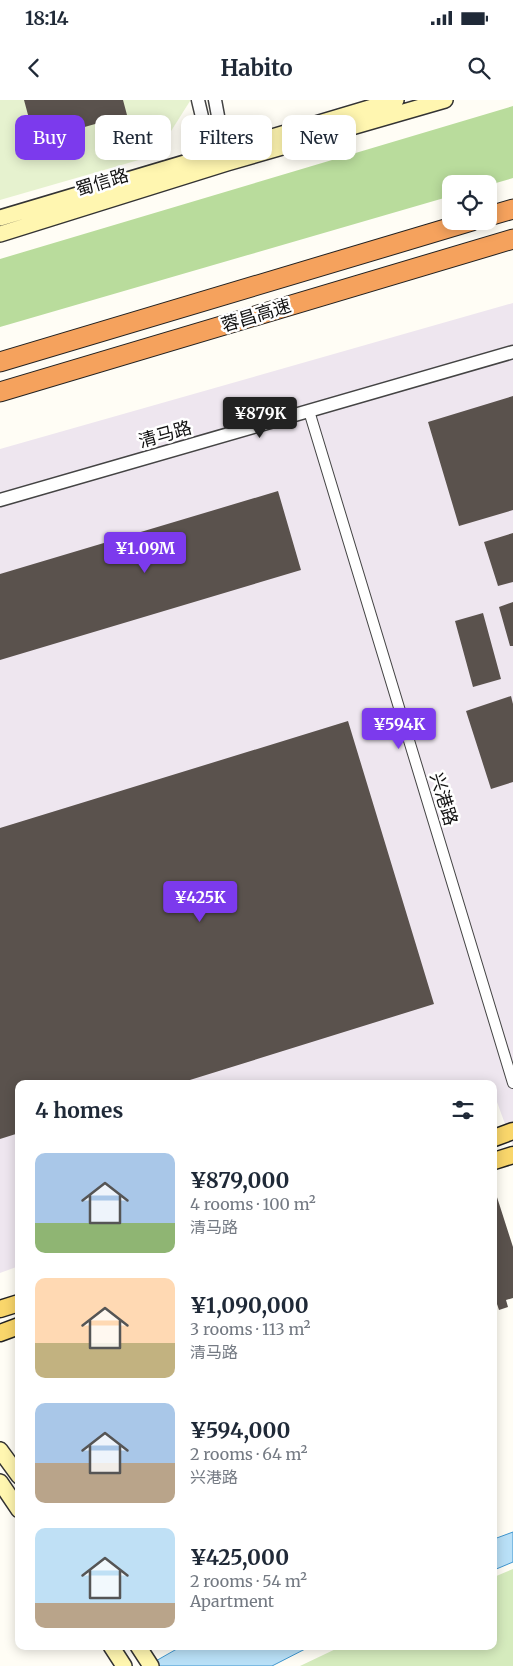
<!DOCTYPE html>
<html lang="en">
<head>
<meta charset="utf-8">
<style>
  :root { --surface:#fff; --page:#f2f2f3; --text:#1f2937; --muted:#747a83; --accent:#7c3aed }
  body { margin:0; font-family:Merriweather,"Noto Sans SC",serif; background:var(--page); color:var(--text); height:100vh; display:flex; flex-direction:column; font-size:19px; white-space:nowrap }
  * { box-sizing:border-box; margin:0 }
  p { font-size:16px; color:var(--muted) }
  .icon { flex:none; width:28px; height:28px; fill:none; stroke:currentColor; stroke-width:2; stroke-linecap:round; stroke-linejoin:round }
  .map { position:relative; flex:1; overflow:hidden }
  .side { position:absolute; left:15px; top:980px; width:482px; height:570px; display:flex; flex-direction:column; background:var(--surface); border-radius:10px; box-shadow:0 2px 12px #0003 }
  .side>* { flex:none }
  .banner { position:absolute; left:15px; top:15px; width:484px; height:45px; display:flex; gap:10px }
  .buttons { position:absolute; left:442px; top:75px; display:grid; gap:10px }
  .buttons a { display:grid; place-items:center; width:55px; height:55px; border-radius:10px; background:var(--surface); box-shadow:0 2px 12px #0003; font-size:25px }
  .price { position:absolute; translate:-50% -42px; padding:0 11px; border-radius:5px; background:var(--accent); color:#fff; font-size:16px; line-height:32px; filter:drop-shadow(0 1px 2px #0008) }
  .price::after { content:''; position:absolute; left:50%; top:30px; width:15px; height:11px; margin-left:-8px; background:inherit; clip-path:polygon(0 0,100% 0,50% 100%) }
  .price.active { background:#222; color:#fff }
  ul { padding:0; list-style:none }
  li { display:flex; align-items:center; gap:15px; height:125px; padding:0 20px }
  li span { display:grid; place-items:center; flex:none; width:140px; height:100px; border-radius:10px; color:#555 }
  li>.icon { margin-inline-start:auto }
  span .icon { width:60px; height:60px; fill:#fffc; stroke-width:1 }
  li b { font-size:21px }
  h2 { display:flex; justify-content:space-between; align-items:center; height:60px; padding:0 20px; font-size:21px }
  .pill { padding:0 18px; border-radius:10px; background:var(--surface); box-shadow:0 2px 12px #0003; font-size:18px; line-height:45px }
  .pill.active { background:var(--accent); color:#fff }
  .status { display:flex; justify-content:space-between; align-items:center; height:35px; padding:0 25px; background:var(--surface); direction:ltr }
  .status svg { height:14px; fill:currentColor }
  header { display:flex; justify-content:space-between; align-items:center; height:65px; padding:0 20px; background:var(--surface); font-size:22px; font-weight:700 }
  .map>svg:first-child { display:block }
  .industrial { fill:#eee6ef }
  .green { fill:#d5ebbd }
  .forest { fill:#b9dc9c }
  .pitch { fill:#e6f2cf }
  .water { fill:#b9e0f7; stroke:#3f96cf }
  .building { fill:#5a524d }
  .lines { fill:none; stroke-linecap:round; stroke-linejoin:round }
  .minor-casing { stroke:#444; stroke-width:12 }
  .tertiary-casing { stroke:#444; stroke-width:15 }
  .secondary-casing { stroke:#333; stroke-width:18 }
  .primary-casing { stroke:#222; stroke-width:19 }
  .motorway-casing { stroke:#222; stroke-width:21 }
  .minor { stroke:#fff; stroke-width:10 }
  .tertiary { stroke:#fff; stroke-width:12 }
  .secondary { stroke:#fff6b0; stroke-width:15 }
  .primary { stroke:#f9d66b; stroke-width:16 }
  .motorway { stroke:#f5a25d; stroke-width:19 }
  .labels { text-anchor:middle; dominant-baseline:central; stroke-width:5; stroke-linejoin:round; paint-order:stroke }
  .street-label { font-size:18px; fill:#111; stroke:#fff }
</style>
</head>
<body>
<div class="status"><b>18:14</b><svg viewBox="0 0 49 12"><path d="M0 12V9h3v3zM5 12V6h3v6zM10 12V3h3v9zM15 12V0h3v12zM26 1h20v11H26zM47 4h2v5h-2z"/></svg></div>
<header><svg class="icon" aria-label="back" viewBox="0 0 24 24"><path d="M15 5l-7 7 7 7"/></svg>Habito<svg class="icon" aria-label="search" viewBox="0 0 24 24"><circle cx="10" cy="10" r="6"/><path d="M15 15l6 6"/></svg></header>
<div class="map">
<svg width="513" height="1566" viewBox="0 0 513 1566">
  <rect width="100%" height="100%" fill="#fffdf5"/>
  <!-- industrial -->
  <path class="industrial" d="M513 203V1046L497 1002H494V984H19V1166L0 1173V349Z"/>
  <!-- green -->
  <path class="green" d="M513 1469V1566H300L342 1546H494V1477Z"/>
  <!-- forest -->
  <path class="forest" d="M513 6V78L489 85 451 84V96L0 227V159Z"/>
  <!-- pitch -->
  <path class="pitch" d="M0 0H190V1L156 55 0 100Z"/>
  <!-- water -->
  <path class="water" d="M513 1432V1462L494 1470V1439Z
    M182 1546H311L272 1566H147Z"/>
  <!-- building -->
  <path class="building" d="M24 0H123L127 15 35 41Z
    M513 296V410L459 426 428 322Z
    M278 391 301 470 0 560V474Z
    M513 433V482L498 486 484 442Z
    M513 502V546H510L499 507Z
    M483 513 501 579 473 587 455 521Z
    M511 596 513 604V682L491 689 466 611Z
    M348 621 434 904 177 984H19V1033L0 1039V728Z
    M496 1094 513 1147V1198L506 1200 508 1207 499 1210 494 1195V1095Z"/>
  <g class="lines">
    <defs>
      <path id="minor" d="M309 311 513 983"/>
      <path id="tertiary" d="M198 0 213 63
        M215 0 226 59
        M0 400 513 252"/>
      <path id="secondary" d="M0 118 396 0
        M0 134 227 63 445 0
        M0 1350 19 1376
        M0 1382 19 1410
        M111 1546 124 1566
        M138 1546 151 1566"/>
      <path id="primary" d="M494 1038 513 1031
        M494 1061 513 1055
        M0 1209 19 1203
        M0 1233 19 1226"/>
      <path id="motorway" d="M489 116 513 109
        M0 262 472 121
        M0 292 513 139"/>
    </defs>
    <!-- minor casing -->
    <use href="#minor" class="minor-casing"/>
    <!-- tertiary casing -->
    <use href="#tertiary" class="tertiary-casing"/>
    <!-- secondary casing -->
    <use href="#secondary" class="secondary-casing"/>
    <!-- primary casing -->
    <use href="#primary" class="primary-casing"/>
    <!-- motorway casing -->
    <use href="#motorway" class="motorway-casing"/>
    <!-- minor -->
    <use href="#minor" class="minor"/>
    <!-- tertiary -->
    <use href="#tertiary" class="tertiary"/>
    <!-- secondary -->
    <use href="#secondary" class="secondary"/>
    <!-- primary -->
    <use href="#primary" class="primary"/>
    <!-- motorway -->
    <use href="#motorway" class="motorway"/>
  </g>
  <g class="labels">
    <!-- street labels -->
    <g class="street-label">
      <text transform="translate(102 82) rotate(-17)">蜀信路</text>
      <text transform="translate(256 215) rotate(-17)">蓉昌高速</text>
      <text transform="translate(165 334) rotate(-16)">清马路</text>
      <text transform="translate(444 699) rotate(73)">兴港路</text>
    </g>
  </g>
</svg>
<div class="buttons">
<a><svg class="icon" aria-label="locate" viewBox="0 0 24 24"><circle cx="12" cy="12" r="6"/><path d="M12 2v4M12 18v4M2 12h4M18 12h4"/></svg></a>
</div>
<b class="price active" style="left:260px;top:339px">¥879K</b>
<b class="price" style="left:145px;top:474px">¥1.09M</b>
<b class="price" style="left:399px;top:650px">¥594K</b>
<b class="price" style="left:200px;top:823px">¥425K</b>
<div class="banner">
<a class="pill active">Buy</a>
<a class="pill">Rent</a>
<a class="pill">Filters</a>
<a class="pill">New</a>
</div>
<section class="side">
<h2>4 homes<svg class="icon" aria-label="filters" viewBox="0 0 24 24"><path d="M4 7h16M4 17h16"/><circle cx="9" cy="7" r="2"/><circle cx="15" cy="17" r="2"/></svg></h2>
<ul>
<li><span style="background:linear-gradient(#a9c7e8 70%,#8fb573 0)"><svg class="icon" aria-label="home" viewBox="0 0 24 24"><path d="M3 11l9-7 9 7M6 9v11h12V9"/></svg></span><div><b>¥879,000</b><p>4 rooms · 100 m²</p><p>清马路</p></div></li>
<li><span style="background:linear-gradient(#ffd9b3 65%,#c2b280 0)"><svg class="icon" aria-label="home" viewBox="0 0 24 24"><path d="M3 11l9-7 9 7M6 9v11h12V9"/></svg></span><div><b>¥1,090,000</b><p>3 rooms · 113 m²</p><p>清马路</p></div></li>
<li><span style="background:linear-gradient(#a9c7e8 60%,#b9a48a 0)"><svg class="icon" aria-label="home" viewBox="0 0 24 24"><path d="M3 11l9-7 9 7M6 9v11h12V9"/></svg></span><div><b>¥594,000</b><p>2 rooms · 64 m²</p><p>兴港路</p></div></li>
<li><span style="background:linear-gradient(#bfe0f5 75%,#b9a48a 0)"><svg class="icon" aria-label="home" viewBox="0 0 24 24"><path d="M3 11l9-7 9 7M6 9v11h12V9"/></svg></span><div><b>¥425,000</b><p>2 rooms · 54 m²</p><p>Apartment</p></div></li>
</ul>
</section>
</div>
</body>
</html>
